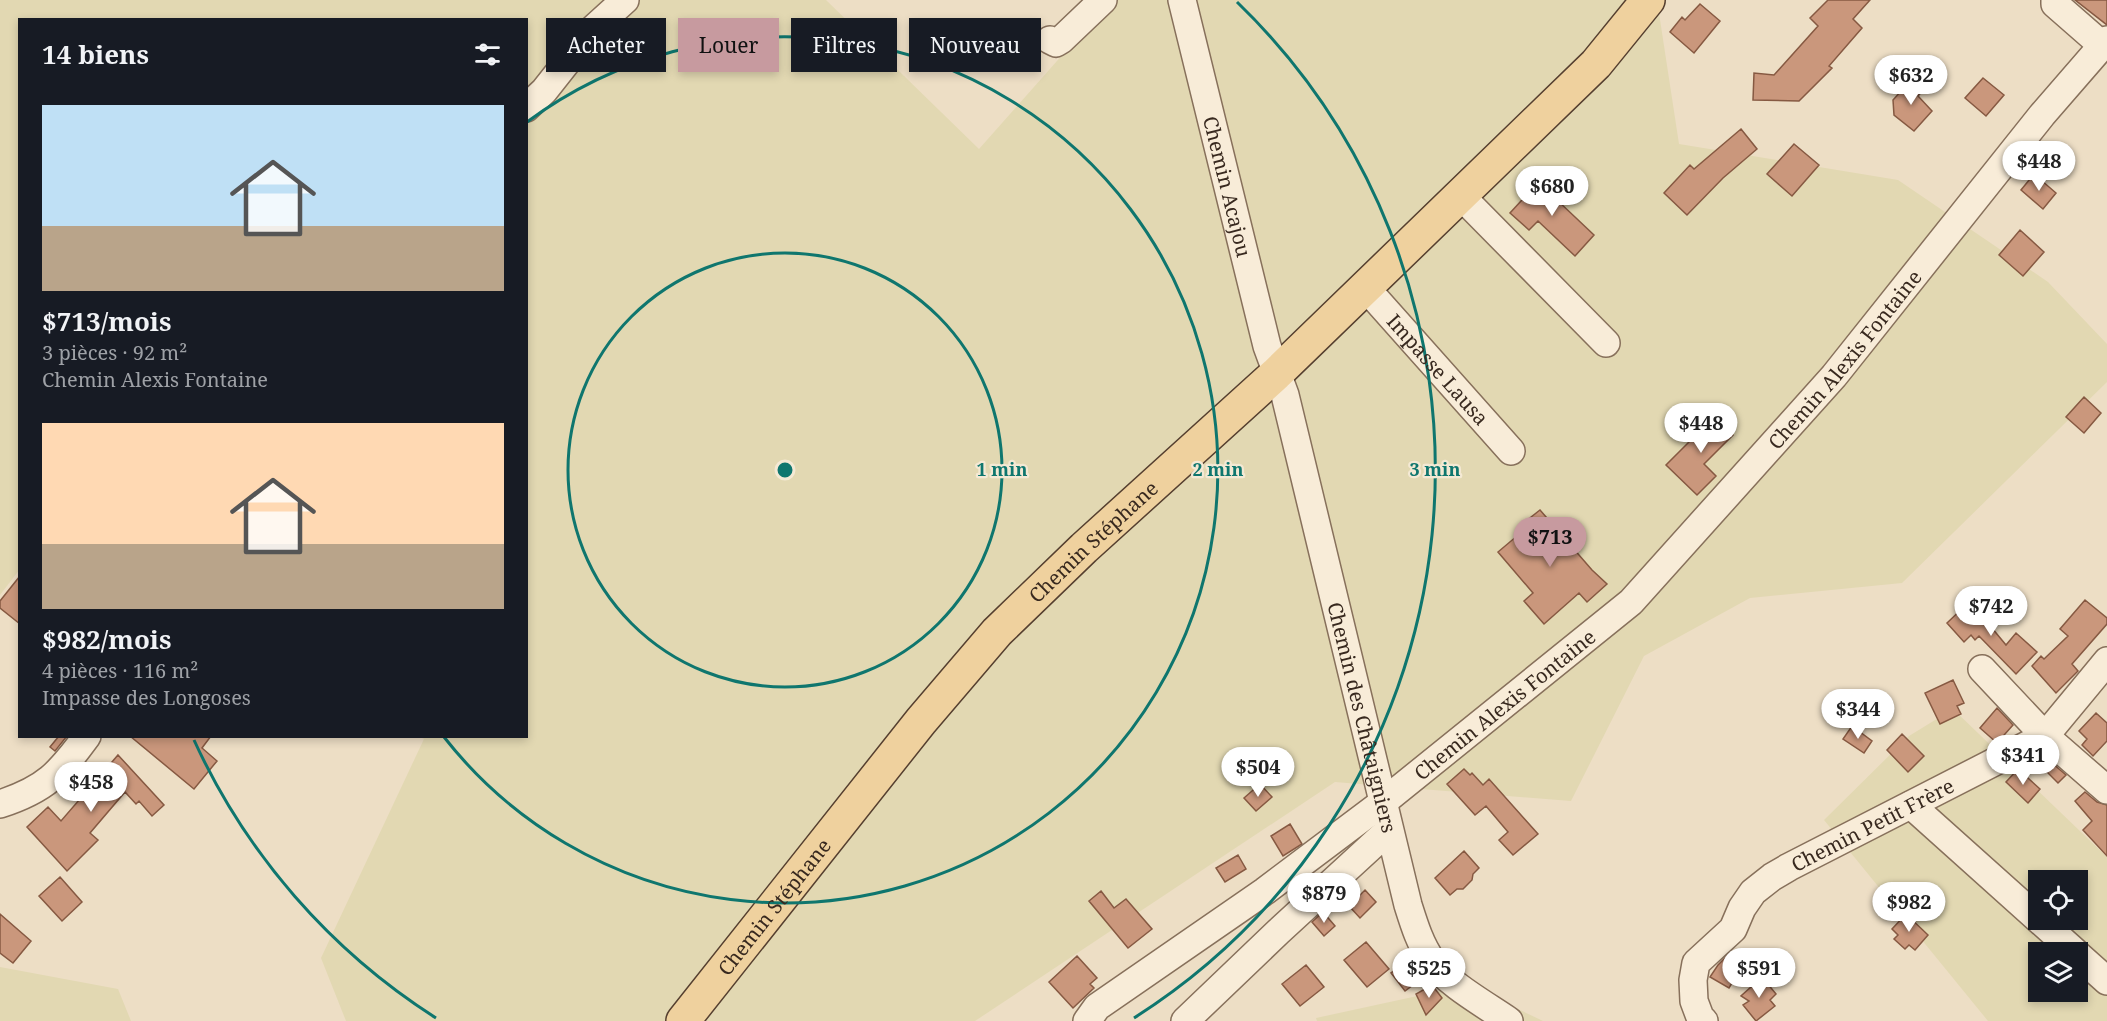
<!DOCTYPE html>
<html lang="fr">
<head>
<meta charset="utf-8">
<style>
  :root { --surface:#171b24; --page:#242831; --text:#f1f3f6; --muted:#9ea1a6; --accent:#c79a9f }
  body { margin:0; font-family:"Noto Serif",serif; background:var(--page); color:var(--text); height:100vh; display:flex; flex-direction:column; font-size:22px; white-space:nowrap }
  * { box-sizing:border-box; margin:0 }
  p { font-size:20px; color:var(--muted) }
  .icon { flex:none; width:33px; height:33px; fill:none; stroke:currentColor; stroke-width:2; stroke-linecap:round; stroke-linejoin:round }
  .map { position:relative; flex:1; overflow:hidden }
  .panel { position:absolute; left:18px; top:18px; width:510px; height:720px; display:flex; flex-direction:column; background:var(--surface); border-radius:0px; box-shadow:0 3px 9px #0003 }
  .panel>* { flex:none }
  .hud { position:absolute; left:546px; top:18px; width:570px; height:54px; display:flex; gap:12px }
  .buttons { position:absolute; left:2028px; top:870px; display:grid; gap:12px }
  .buttons a { display:grid; place-items:center; width:60px; height:60px; border-radius:0px; background:var(--surface); box-shadow:0 3px 9px #0003; font-size:30px }
  .price { position:absolute; translate:-50% -51px; padding:0 14px; border-radius:21px; background:#fff; color:#222; font-size:20px; line-height:39px; filter:drop-shadow(0 2px 3px #0008) }
  .price::after { content:''; position:absolute; left:50%; top:36px; width:18px; height:14px; margin-left:-9px; background:inherit; clip-path:polygon(0 0,100% 0,50% 100%) }
  .price.active { background:var(--accent); color:#111 }
  ul { padding:0; list-style:none }
  li { display:grid; align-content:center; gap:12px; height:318px; padding:0 24px }
  li span { display:grid; place-items:center; height:186px; border-radius:0px; color:#555 }
  li>.icon { margin-inline-start:auto }
  span .icon { width:108px; height:108px; fill:#fffc; stroke-width:1 }
  li b { font-size:26px }
  h2 { display:flex; justify-content:space-between; align-items:center; height:72px; padding:0 24px; font-size:26px }
  .chip { padding:0 21px; border-radius:0px; background:var(--surface); box-shadow:0 3px 9px #0003; font-size:21px; line-height:54px }
  .chip.active { background:var(--accent); color:#111 }
  .map>svg:first-child { display:block }
  .farmland { fill:#e2d8b2; fill-rule:evenodd }
  .building { fill:#ca977c; stroke:#865942; stroke-width:1.5 }
  .lines { fill:none; stroke-linecap:round; stroke-linejoin:round }
  .minor-casing { stroke:#87705b; stroke-width:30 }
  .major-casing { stroke:#553f2f; stroke-width:36 }
  .minor { stroke:#f8ecd8; stroke-width:27 }
  .major { stroke:#efd19e; stroke-width:33 }
  .ring { fill:none; stroke:#0f766e; stroke-width:3 }
  .labels { text-anchor:middle; dominant-baseline:central; stroke-width:4.5; stroke-linejoin:round; paint-order:stroke }
  .street-label { font-size:20px; fill:#38291f; stroke:#f4e9d4 }
  .centre { fill:#0f766e; stroke:#f4e9d4; stroke-width:3 }
  .ring-label { font-size:18px; text-anchor:middle; font-weight:bold; fill:#0f766e; stroke:#f4e9d4; stroke-width:4.5; stroke-linejoin:round; paint-order:stroke }
</style>
</head>
<body>
<div class="map">
<svg width="2107" height="1021" viewBox="0 0 2107 1021">
  <rect width="100%" height="100%" fill="#eddec5"/>
  <!-- farmland -->
  <path class="farmland" d="M0 0H826L979 149 1111 0H1657L1679 144 1898 180 2048 282 2107 344V382L1902 583 1750 598 1644 656 1571 801 1335 782 975 1021H346L321 958 424 739 420 737 526 736V20H20V569L0 595Z
    M1953 709 2107 857V1021H1988L1824 820 1909 736ZM2038 880H2078V920H2038ZM2038 952H2078V992H2038Z
    M0 967 118 989 131 1021H0Z
    M1468 985 1543 1021H1317L1316 1018Z"/>
  <!-- building -->
  <path class="building" d="M1828 0H1870L1853 19 1862 28 1829 66 1832 68 1799 101 1753 100 1754 73 1774 75 1818 26 1810 18Z
    M2075 0H2107V25Z
    M1700 4 1720 21 1694 53 1670 32 1682 17 1685 20Z
    M1983 78 2004 95 1986 116 1965 98Z
    M1911 80 1923 90 1918 96 1932 111 1914 131 1894 115 1893 100Z
    M1741 129 1757 149 1723 178 1687 215 1664 193 1690 165 1694 169Z
    M1794 144 1819 165 1792 196 1767 174Z
    M2034 174 2056 193 2043 209 2021 190Z
    M1543 177 1562 194 1557 200 1594 235 1575 256 1538 221 1529 230 1510 213Z
    M2020 230 2044 252 2023 276 1999 255Z
    M2084 397 2101 413 2084 433 2066 417Z
    M1720 411 1732 423 1726 429 1733 435 1704 464 1716 476 1697 495 1666 465Z
    M1540 510 1592 570 1607 584 1587 602 1579 593 1544 624 1524 601 1533 593 1498 552 1530 525 1526 521Z
    M20 576V624L0 608V601Z
    M2085 600 2107 618V624L2072 664 2078 671 2056 693 2032 666 2041 656 2044 659 2068 636 2060 629Z
    M1968 603 1973 608 1979 603 1991 618 1987 622 2006 645 2016 633 2037 652 2016 674 1979 636 1975 640 1971 635 1964 642 1947 623Z
    M1953 680 1964 703 1957 706 1961 714 1940 724 1925 693Z
    M1997 708 2013 725 1997 743 1980 728Z
    M2096 713 2107 723V741L2093 756 2082 745 2087 739 2079 731Z
    M1852 726 1872 741 1864 753 1843 739Z
    M1902 734 1924 756 1908 772 1887 750Z
    M59 736H67L55 751 50 747Z
    M130 736H211L202 748 217 761 194 789Z
    M118 755 164 805 152 816 139 801 136 804 125 792 90 833 98 840 67 871 27 827 48 807 61 821Z
    M2052 763 2066 775 2058 783 2046 771Z
    M1464 769 1470 775 1472 773 1483 785 1489 779 1538 834 1513 855 1499 840 1508 832 1486 806 1475 815 1447 784Z
    M2018 769 2040 789 2028 803 2006 782Z
    M1260 784 1272 797 1256 811 1244 798Z
    M2085 792 2097 802 2107 805V856L2083 830 2092 821 2075 801Z
    M1290 824 1302 844 1283 856 1271 836Z
    M1464 851 1479 868 1473 874 1472 880 1463 889H1457L1450 895 1435 878Z
    M1238 855 1246 869 1225 882 1216 868Z
    M60 877 82 902 62 921 39 896Z
    M1365 890 1376 902 1360 918 1349 906Z
    M1101 891 1114 908 1126 899 1152 929 1128 948 1089 901Z
    M1323 912 1335 926 1324 936 1312 922Z
    M0 914 31 941 13 963 0 953Z
    M1906 914 1928 935 1915 950 1909 945 1905 949 1894 939 1898 935 1892 929Z
    M1366 942 1389 969 1367 987 1344 960Z
    M1729 954 1744 963 1729 988 1710 977 1718 965Z
    M1077 956 1097 978 1090 984 1094 988 1073 1008 1049 982Z
    M1403 964 1417 982 1405 991 1391 973Z
    M1306 965 1324 987 1300 1006 1282 984Z
    M1762 977 1776 994 1770 1000 1775 1006 1756 1021 1743 1005 1749 1001 1741 996Z
    M1432 985 1442 998 1426 1015 1416 994Z"/>
  <g class="lines">
    <defs>
      <g id="minor">
        <path id="s1" d="M1182 0 1267 346 1285 395 1408 905C1414 924 1420 944 1432 961 1446 983 1486 1005 1509 1021"/>
        <path d="M2055 0V4L2103 46"/>
        <path d="M1050 40 1056 43 1061 40 1103 0"/>
        <path d="M526 108 544 91 593 29 625 0"/>
        <path d="M1461 196 1606 343"/>
        <path id="s2" d="M1365 287 1511 451"/>
        <path d="M1982 669 2045 736 2107 790"/>
        <path d="M0 804C46 789 59 774 87 736"/>
        <path d="M1911 805 2075 952"/>
        <path d="M2078 955 2107 981"/>
        <path id="s3" d="M1087 1021 1097 1007 1265 891 1382 803 1631 602 1834 376 2042 115 2107 40"/>
        <path d="M1185 1021 1278 932 1389 830"/>
        <path id="s4" d="M1704 1021 1700 1017 1694 1001 1693 980 1696 963 1733 929 1742 908 1753 892 1772 877 1789 867 2045 736 2107 661"/>
      </g>
      <g id="major">
        <path id="s5" d="M683 1021 921 721 997 632 1084 548 1276 374 1596 64 1648 0"/>
      </g>
    </defs>
    <!-- minor casing -->
    <use href="#minor" class="minor-casing"/>
    <!-- major casing -->
    <use href="#major" class="major-casing"/>
    <!-- minor -->
    <use href="#minor" class="minor"/>
    <!-- major -->
    <use href="#major" class="major"/>
  </g>
  <!-- distance rings -->
  <g class="ring">
    <circle cx="785" cy="470" r="217"/>
    <path d="M527 122A433 433 0 1 1 444 737"/>
    <path d="M436 1018A650 650 0 0 1 194 740M1237 2A650 650 0 0 1 1134 1018"/>
  </g>
  <g class="labels">
    <!-- street labels -->
    <g class="street-label">
      <text stroke="none"><textPath href="#s1" startOffset="192">Chemin Acajou</textPath></text>
      <text stroke="none"><textPath href="#s3" startOffset="1011">Chemin Alexis Fontaine</textPath></text>
      <text stroke="none"><textPath href="#s2" startOffset="110">Impasse Lausa</textPath></text>
      <text stroke="none"><textPath href="#s5" startOffset="632">Chemin Stéphane</textPath></text>
      <text stroke="none"><textPath href="#s3" startOffset="525">Chemin Alexis Fontaine</textPath></text>
      <text stroke="none"><textPath href="#s1" startOffset="740">Chemin des Châtaigniers</textPath></text>
      <text stroke="none"><textPath href="#s4" startOffset="291">Chemin Petit Frère</textPath></text>
      <text stroke="none"><textPath href="#s5" startOffset="146">Chemin Stéphane</textPath></text>
    </g>
  </g>
  <circle cx="785" cy="470" r="9" class="centre"/>
  <g class="ring-label">
    <text x="1002" y="476">1 min</text>
    <text x="1218" y="476">2 min</text>
    <text x="1435" y="476">3 min</text>
  </g>
</svg>
<div class="buttons">
<a><svg class="icon" aria-label="locate" viewBox="0 0 24 24"><circle cx="12" cy="12" r="6"/><path d="M12 2v4M12 18v4M2 12h4M18 12h4"/></svg></a>
<a><svg class="icon" aria-label="layers" viewBox="0 0 24 24"><path d="M12 4l9 5-9 5-9-5zM3 14l9 5 9-5"/></svg></a>
</div>
<b class="price" style="left:1911px;top:106px">$632</b>
<b class="price" style="left:2039px;top:192px">$448</b>
<b class="price" style="left:1552px;top:217px">$680</b>
<b class="price" style="left:1701px;top:454px">$448</b>
<b class="price active" style="left:1550px;top:568px">$713</b>
<b class="price" style="left:1991px;top:637px">$742</b>
<b class="price" style="left:1858px;top:740px">$344</b>
<b class="price" style="left:2023px;top:786px">$341</b>
<b class="price" style="left:1258px;top:798px">$504</b>
<b class="price" style="left:91px;top:813px">$458</b>
<b class="price" style="left:1324px;top:924px">$879</b>
<b class="price" style="left:1909px;top:933px">$982</b>
<b class="price" style="left:1429px;top:999px">$525</b>
<b class="price" style="left:1759px;top:999px">$591</b>
<div class="hud">
<a class="chip">Acheter</a>
<a class="chip active">Louer</a>
<a class="chip">Filtres</a>
<a class="chip">Nouveau</a>
</div>
<section class="panel">
<h2>14 biens<svg class="icon" aria-label="filters" viewBox="0 0 24 24"><path d="M4 7h16M4 17h16"/><circle cx="9" cy="7" r="2"/><circle cx="15" cy="17" r="2"/></svg></h2>
<ul>
<li><span style="background:linear-gradient(#bfe0f5 65%,#b9a48a 0)"><svg class="icon" aria-label="home" viewBox="0 0 24 24"><path d="M3 11l9-7 9 7M6 9v11h12V9"/></svg></span><div><b>$713/mois</b><p>3 pièces · 92 m²</p><p>Chemin Alexis Fontaine</p></div></li>
<li><span style="background:linear-gradient(#ffd9b3 65%,#b9a48a 0)"><svg class="icon" aria-label="home" viewBox="0 0 24 24"><path d="M3 11l9-7 9 7M6 9v11h12V9"/></svg></span><div><b>$982/mois</b><p>4 pièces · 116 m²</p><p>Impasse des Longoses</p></div></li>
</ul>
</section>
</div>
</body>
</html>
